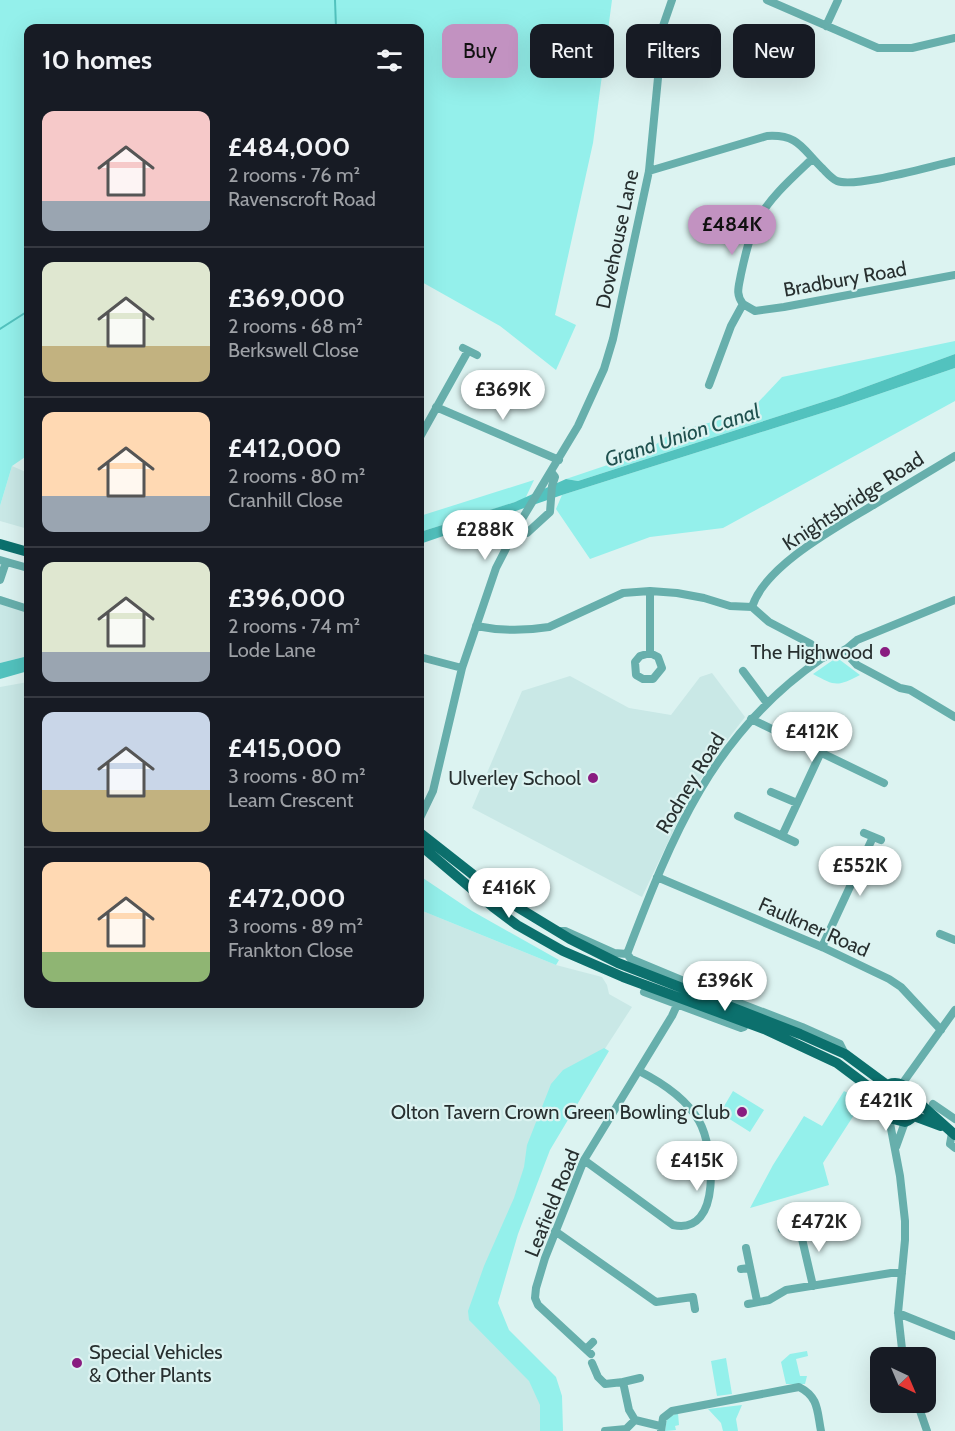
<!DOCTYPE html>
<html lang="en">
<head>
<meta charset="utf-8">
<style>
  :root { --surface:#171b24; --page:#20242c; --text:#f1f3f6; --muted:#9ea1a6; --line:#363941; --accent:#c292c1 }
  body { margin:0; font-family:Cabin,sans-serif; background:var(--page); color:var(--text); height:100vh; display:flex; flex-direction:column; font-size:22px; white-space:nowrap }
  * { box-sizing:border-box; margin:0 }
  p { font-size:20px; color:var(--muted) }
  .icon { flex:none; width:33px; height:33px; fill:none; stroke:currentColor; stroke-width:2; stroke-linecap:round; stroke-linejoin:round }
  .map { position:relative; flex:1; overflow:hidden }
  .panel { position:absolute; left:24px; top:24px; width:400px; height:984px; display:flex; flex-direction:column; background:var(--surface); border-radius:12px; box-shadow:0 6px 24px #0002 }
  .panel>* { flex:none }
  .hud { position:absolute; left:442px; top:24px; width:422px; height:54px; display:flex; gap:12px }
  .needle { width:39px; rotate:136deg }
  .tools { position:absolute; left:870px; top:1347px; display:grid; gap:12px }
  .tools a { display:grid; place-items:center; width:66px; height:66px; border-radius:12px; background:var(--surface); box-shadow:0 6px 24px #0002; font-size:30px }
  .price { position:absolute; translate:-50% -51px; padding:0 14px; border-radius:21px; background:#fff; color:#222; font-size:20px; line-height:39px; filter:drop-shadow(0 2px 3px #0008) }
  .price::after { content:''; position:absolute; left:50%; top:36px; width:18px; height:14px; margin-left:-9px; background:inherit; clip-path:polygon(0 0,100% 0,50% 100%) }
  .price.active { background:var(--accent); color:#111 }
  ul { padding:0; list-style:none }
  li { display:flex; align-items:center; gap:18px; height:150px; padding:0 18px }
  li+li { border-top:2px solid var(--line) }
  li span { display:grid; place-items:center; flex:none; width:168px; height:120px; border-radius:12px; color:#555 }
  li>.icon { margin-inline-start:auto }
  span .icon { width:72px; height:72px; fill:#fffc; stroke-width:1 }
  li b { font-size:26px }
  h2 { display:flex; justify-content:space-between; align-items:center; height:72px; padding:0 18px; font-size:26px }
  .chip { padding:0 21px; border-radius:12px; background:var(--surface); box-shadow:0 6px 24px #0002; font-size:21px; line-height:54px }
  .chip.active { background:var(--accent); color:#111 }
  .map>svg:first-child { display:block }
  .built { fill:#c9e8e6 }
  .green { fill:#94f0eb }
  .water { fill:#52c2be }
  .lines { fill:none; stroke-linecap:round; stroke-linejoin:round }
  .stream { stroke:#52c2be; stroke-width:2 }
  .minor { stroke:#67afac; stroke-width:8 }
  .major { stroke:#0c706d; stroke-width:10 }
  .poi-dot { fill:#891c80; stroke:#dcf3f1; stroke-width:2 }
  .labels { text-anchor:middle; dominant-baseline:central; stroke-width:4.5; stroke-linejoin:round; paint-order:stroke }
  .street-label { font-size:20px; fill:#272f2f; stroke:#dcf3f1 }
  .poi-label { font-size:20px; fill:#272f2f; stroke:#dcf3f1; text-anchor:end }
  .water-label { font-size:21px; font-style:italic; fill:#1f504e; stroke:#dcf3f1 }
</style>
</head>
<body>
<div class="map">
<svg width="955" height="1431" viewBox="0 0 955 1431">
  <rect width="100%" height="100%" fill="#dcf3f1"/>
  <!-- built -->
  <path class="built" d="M12 466 28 473V529L0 521V506Z
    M0 596 28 605V656L0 663Z
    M712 673 745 717 715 756 688 800 642 897 472 808 522 691 570 676 629 708 671 715 700 677Z
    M28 682V1004H420V910L556 965 602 977 607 985 609 994 632 1007 549 1135 492 1313 557 1431H0V687Z"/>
  <!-- green -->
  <path class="green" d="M0 0H612L593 143 555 315 576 325 556 370 500 326 420 281V28H28V455L12 466 0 506Z
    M955 341V354L838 397 578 481 566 479 646 452 671 433 749 412 782 377Z
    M955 368V401L723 528 650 537 590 559 556 509 562 495 844 406Z
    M534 480 525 499 420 532V516Z
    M833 660H840L860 675C837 687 835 686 813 674Z
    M420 876 472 911 559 960 556 965 420 910Z
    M604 1048 609 1051 550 1150 518 1234 498 1303 509 1330 556 1377 562 1396 563 1431H540V1405L529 1381 469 1320 468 1311 484 1266 514 1198 524 1167 527 1145 551 1084 563 1070Z
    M894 1088C906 1088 911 1102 911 1113L905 1117 893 1113 886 1096Z
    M733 1091 764 1110 750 1132 720 1113Z
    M844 1091 863 1101 823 1163 829 1185 750 1208 773 1165 804 1116 822 1126Z
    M807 1351 808 1356 796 1359 800 1376H807L805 1384H786L781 1362 790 1354Z
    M726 1358 732 1394 717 1396 711 1361Z
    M742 1405 736 1419 738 1431H723L721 1423 708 1409Z
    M678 1413 679 1425 675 1426 676 1430 665 1431 667 1418Z"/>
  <!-- water -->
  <path class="water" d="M955 354V368L844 406 562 495 420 544V532L515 502 566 479 578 481 838 397Z
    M28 656V671L0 679V663Z"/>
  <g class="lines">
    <!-- stream -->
    <path class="stream" d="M335 0 336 28
      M0 329 28 311"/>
    <!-- minor -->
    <path class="minor" d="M767 0 878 48H912L955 38
      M826 26 838 0
      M649 171 767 136C799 134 802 149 823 169 827 173 831 178 837 181 856 188 931 166 955 161
      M743 304 755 311 784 307 955 275
      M463 348 477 355
      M709 385 731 326 743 304C735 294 739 286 741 274 745 256 749 237 757 221 770 197 793 177 812 159
      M436 407 559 460
      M420 437 468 351
      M516 529 527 533 550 512 552 486 555 477 552 473
      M0 560 28 568
      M0 580 6 562
      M0 600 28 609
      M752 607C765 565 839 526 875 504 902 488 928 472 955 456
      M476 626C501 631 524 631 549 627L623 593 650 591 677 593 704 598 730 606 752 607 769 622 811 644 823 658
      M844 651 857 665 900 688 910 690 955 717
      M650 653 640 656 635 662 636 675 643 679H653L662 668 658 657 650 653V591
      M420 657 462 668
      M743 671 767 703
      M751 719 884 783
      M771 792 797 803
      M738 816 782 836 821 752
      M420 818 433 791 462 668 496 568 516 529 578 426 604 369 613 339 649 171 663 26 672 0
      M864 833 881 840
      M782 836 795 842
      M657 877 822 947 889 979 901 987 941 1030
      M560 931H565L614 953 627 954 631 959 703 989 802 1027 840 1044 845 1054
      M940 934 955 940
      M822 947 873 837
      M627 954C672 836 712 734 821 659 828 655 835 654 842 651 848 649 852 644 857 640L955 600
      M644 992 741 1028 744 1027 745 1023
      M902 1084 955 1010
      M933 1104 955 1119
      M889 1118 900 1176 905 1221V1240L898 1313 903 1358
      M952 1133 950 1144 955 1148
      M896 1147 905 1122
      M584 1160 673 1225C723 1236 714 1147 699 1121 686 1098 663 1083 639 1071
      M799 1226 813 1286
      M782 1229 810 1224
      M555 1231 656 1302 693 1297 695 1309
      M746 1248 757 1301
      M741 1269 750 1268
      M748 1304 769 1300 786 1290 891 1273H902
      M898 1313 955 1336
      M586 1349 593 1342
      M591 1354 538 1305 535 1298 536 1288 545 1258 584 1160 672 1016 682 994
      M592 1363 598 1377 605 1384 623 1382 629 1410 635 1420 660 1426
      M623 1382 640 1378
      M917 1402 927 1431
      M605 1431 626 1429 635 1420
      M661 1431 663 1418 672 1411 799 1387C819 1397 817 1411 821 1431"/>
    <!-- major -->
    <path class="major" d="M0 544 28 552
      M420 833 504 899 570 939 618 963 800 1034 845 1054 887 1085
      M420 845 493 907 517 925 563 951 623 977 764 1029 837 1063 869 1087 889 1118 905 1122C939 1107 889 1057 879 1100
      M917 1101 955 1135
      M914 1116 941 1126"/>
  </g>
  <!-- markers -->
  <g class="poi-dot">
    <circle cx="885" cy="652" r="6"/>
    <circle cx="593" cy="778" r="6"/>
    <circle cx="742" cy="1112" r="6"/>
    <circle cx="77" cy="1363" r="6"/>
  </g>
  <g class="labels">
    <!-- street labels -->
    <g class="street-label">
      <text transform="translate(617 239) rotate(-78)">Dovehouse Lane</text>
      <text transform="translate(845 279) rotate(-10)">Bradbury Road</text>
      <text transform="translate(853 501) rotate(-33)">Knightsbridge Road</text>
      <text transform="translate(690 783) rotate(-59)">Rodney Road</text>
      <text transform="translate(814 927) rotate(24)">Faulkner Road</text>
      <text transform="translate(552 1203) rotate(-68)">Leafield Road</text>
    </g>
    <!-- poi labels -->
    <g class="poi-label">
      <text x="873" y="652">The Highwood</text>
      <text x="581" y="778">Ulverley School</text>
      <text x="730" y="1112">Olton Tavern Crown Green Bowling Club</text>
      <text x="89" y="1352" text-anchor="start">Special Vehicles<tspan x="89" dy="23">&amp; Other Plants</tspan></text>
    </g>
    <!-- water labels -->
    <g class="water-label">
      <text transform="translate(682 435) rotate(-18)">Grand Union Canal</text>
    </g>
  </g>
</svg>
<div class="tools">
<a><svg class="needle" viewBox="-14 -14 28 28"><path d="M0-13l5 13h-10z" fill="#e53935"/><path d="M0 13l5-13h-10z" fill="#9ea1a6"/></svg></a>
</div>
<b class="price active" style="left:732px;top:256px">£484K</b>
<b class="price" style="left:503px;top:421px">£369K</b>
<b class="price" style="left:485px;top:561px">£288K</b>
<b class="price" style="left:812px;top:763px">£412K</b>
<b class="price" style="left:860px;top:897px">£552K</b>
<b class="price" style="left:509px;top:919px">£416K</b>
<b class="price" style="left:725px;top:1012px">£396K</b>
<b class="price" style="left:886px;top:1132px">£421K</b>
<b class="price" style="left:697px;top:1192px">£415K</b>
<b class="price" style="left:819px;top:1253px">£472K</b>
<div class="hud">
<a class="chip active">Buy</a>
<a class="chip">Rent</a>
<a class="chip">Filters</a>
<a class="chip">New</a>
</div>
<section class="panel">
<h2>10 homes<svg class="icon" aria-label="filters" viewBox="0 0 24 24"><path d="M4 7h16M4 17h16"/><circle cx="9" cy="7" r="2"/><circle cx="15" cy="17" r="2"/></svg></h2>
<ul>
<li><span style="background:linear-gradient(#f6c9c9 75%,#9aa5b1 0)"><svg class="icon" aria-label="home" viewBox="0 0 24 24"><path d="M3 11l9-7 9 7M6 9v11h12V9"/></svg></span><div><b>£484,000</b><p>2 rooms · 76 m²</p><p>Ravenscroft Road</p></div></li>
<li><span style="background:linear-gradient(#dfe7d0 70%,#c2b280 0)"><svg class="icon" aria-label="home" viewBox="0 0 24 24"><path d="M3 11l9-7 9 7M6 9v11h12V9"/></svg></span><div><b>£369,000</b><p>2 rooms · 68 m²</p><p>Berkswell Close</p></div></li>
<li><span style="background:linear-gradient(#ffd9b3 70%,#9aa5b1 0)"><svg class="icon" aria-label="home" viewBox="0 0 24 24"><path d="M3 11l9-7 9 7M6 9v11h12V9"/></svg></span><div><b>£412,000</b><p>2 rooms · 80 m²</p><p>Cranhill Close</p></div></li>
<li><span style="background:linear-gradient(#dfe7d0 75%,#9aa5b1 0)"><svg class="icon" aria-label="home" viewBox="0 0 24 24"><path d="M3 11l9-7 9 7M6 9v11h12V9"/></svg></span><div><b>£396,000</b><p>2 rooms · 74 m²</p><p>Lode Lane</p></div></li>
<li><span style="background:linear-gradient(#c9d6e8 65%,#c2b280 0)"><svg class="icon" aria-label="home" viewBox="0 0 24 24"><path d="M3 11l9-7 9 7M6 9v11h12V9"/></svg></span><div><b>£415,000</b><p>3 rooms · 80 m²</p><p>Leam Crescent</p></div></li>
<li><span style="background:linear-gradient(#ffd9b3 75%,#8fb573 0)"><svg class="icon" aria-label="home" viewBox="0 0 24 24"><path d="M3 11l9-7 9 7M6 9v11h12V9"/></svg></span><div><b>£472,000</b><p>3 rooms · 89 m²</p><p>Frankton Close</p></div></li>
</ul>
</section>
</div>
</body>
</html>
